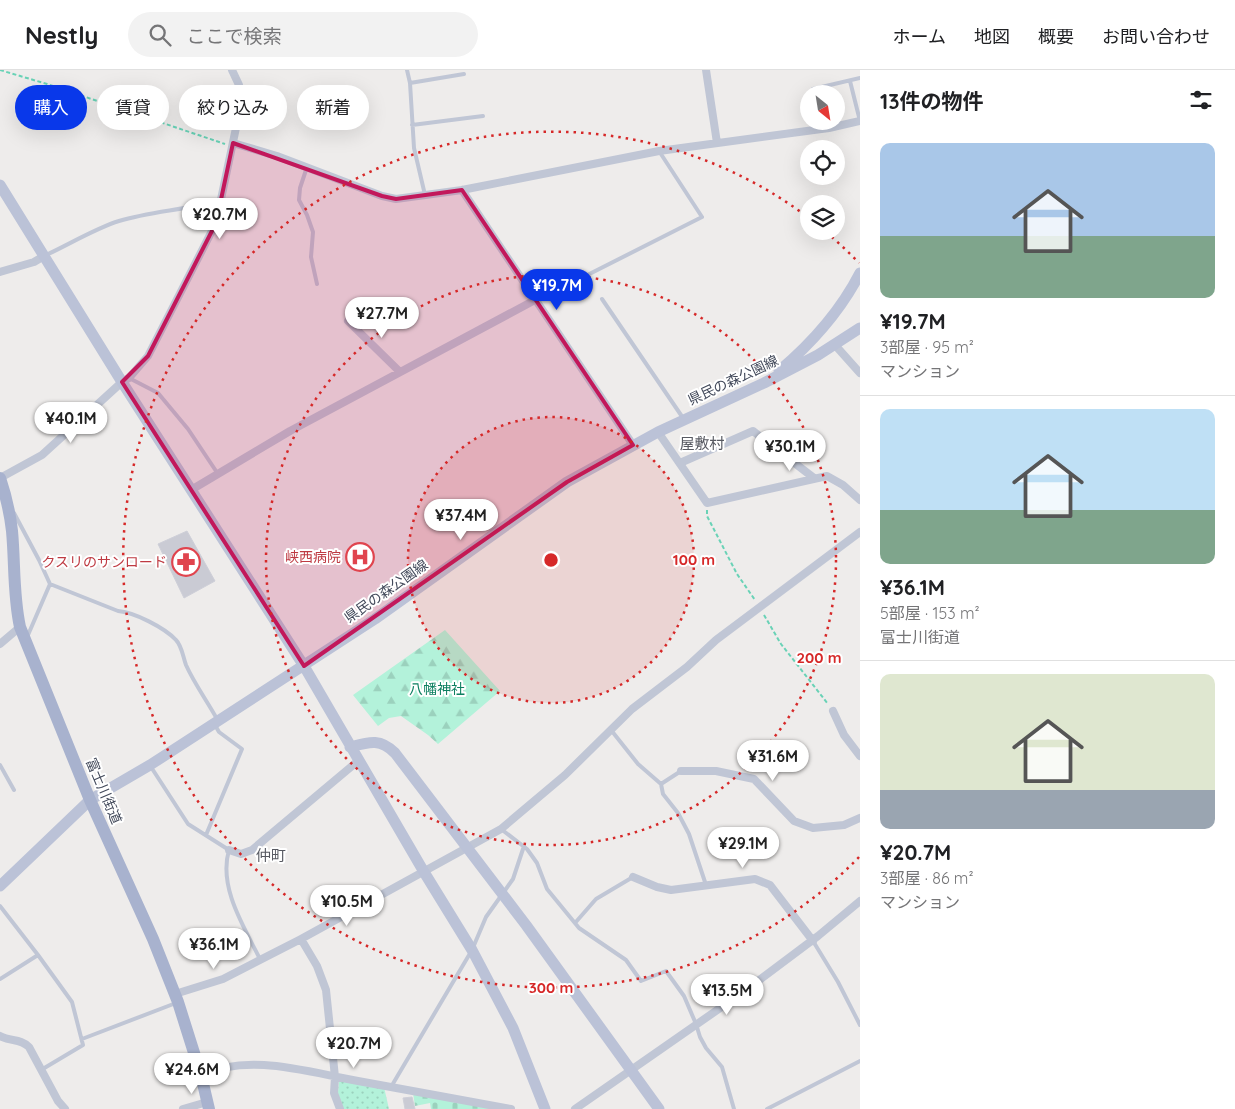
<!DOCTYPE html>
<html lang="ja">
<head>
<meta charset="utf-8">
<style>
  :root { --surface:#fff; --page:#f2f2f2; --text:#202124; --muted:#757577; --line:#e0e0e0; --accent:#0938ea }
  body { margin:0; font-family:Quicksand,"Noto Sans JP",sans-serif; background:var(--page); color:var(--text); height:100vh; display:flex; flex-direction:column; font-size:19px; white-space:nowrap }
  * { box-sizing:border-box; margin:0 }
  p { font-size:16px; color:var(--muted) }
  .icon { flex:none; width:28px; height:28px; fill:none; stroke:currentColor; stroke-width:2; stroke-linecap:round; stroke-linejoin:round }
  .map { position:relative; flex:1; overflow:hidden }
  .sheet { display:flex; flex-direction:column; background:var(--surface); width:375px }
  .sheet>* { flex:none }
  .guide { position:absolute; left:15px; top:15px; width:475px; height:45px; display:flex; gap:10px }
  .needle { width:32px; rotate:150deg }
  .tools { position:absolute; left:800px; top:15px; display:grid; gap:10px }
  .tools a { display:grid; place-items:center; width:45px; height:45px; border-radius:50%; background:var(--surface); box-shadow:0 5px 20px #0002; font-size:25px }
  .price { position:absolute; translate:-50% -42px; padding:0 11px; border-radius:18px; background:#fff; color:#222; font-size:16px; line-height:32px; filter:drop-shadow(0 1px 2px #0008) }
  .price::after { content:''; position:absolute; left:50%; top:30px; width:15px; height:11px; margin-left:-8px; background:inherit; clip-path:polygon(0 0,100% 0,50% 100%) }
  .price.current { background:var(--accent); color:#fff }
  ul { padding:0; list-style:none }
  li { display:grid; align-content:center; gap:10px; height:265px; padding:0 20px }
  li+li { border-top:1px solid var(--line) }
  li span { display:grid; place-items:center; height:155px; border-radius:10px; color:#555 }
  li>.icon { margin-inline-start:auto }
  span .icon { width:90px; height:90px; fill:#fffc; stroke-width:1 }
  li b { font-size:21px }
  h2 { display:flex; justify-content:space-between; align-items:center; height:60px; padding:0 20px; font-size:21px }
  .chip { padding:0 18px; border-radius:22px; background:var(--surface); box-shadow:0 5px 20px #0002; font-size:18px; line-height:45px }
  .chip.current { background:var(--accent); color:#fff }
  header { display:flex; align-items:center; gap:30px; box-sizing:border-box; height:70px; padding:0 25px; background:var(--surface); border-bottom:1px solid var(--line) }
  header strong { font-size:24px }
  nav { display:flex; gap:28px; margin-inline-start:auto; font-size:18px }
  .search { width:350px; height:45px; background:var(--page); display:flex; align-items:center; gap:12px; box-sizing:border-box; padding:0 18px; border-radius:28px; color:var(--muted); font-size:19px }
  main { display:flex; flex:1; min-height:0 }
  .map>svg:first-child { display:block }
  .forest { fill:url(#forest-firs) }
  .cemetery { fill:url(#cemetery-stones) }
  .park { fill:url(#park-dots) }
  .building { fill:#cacbd4; stroke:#cecfd8 }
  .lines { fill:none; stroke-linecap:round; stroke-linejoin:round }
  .path { stroke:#69d2b6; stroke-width:2; stroke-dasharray:4 2.5; stroke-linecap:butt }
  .lane { stroke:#c0c6d5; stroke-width:4 }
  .street { stroke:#c0c6d5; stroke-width:8 }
  .secondary { stroke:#bbc2d7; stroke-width:11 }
  .primary { stroke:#a8b2ce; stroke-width:12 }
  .marked { fill:#c2185b; fill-opacity:0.2; stroke:#c2185b; stroke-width:4; stroke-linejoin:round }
  .ring { fill:none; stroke:#d62828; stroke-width:2.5; stroke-dasharray:2.5 5 }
  .labels { text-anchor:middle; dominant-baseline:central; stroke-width:4; stroke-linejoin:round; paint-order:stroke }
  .street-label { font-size:14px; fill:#42495a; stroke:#fff }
  .health-label { font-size:14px; fill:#be3a42; stroke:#fff; text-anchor:end }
  .park-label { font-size:14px; fill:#0e8061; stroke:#fff }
  .neighbourhood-label { font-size:15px; fill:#575961; stroke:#fff }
  .centre { fill:#d62828; stroke:#fff; stroke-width:2.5 }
  .ring-label { font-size:15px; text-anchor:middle; font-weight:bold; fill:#d62828; stroke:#fff; stroke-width:4; stroke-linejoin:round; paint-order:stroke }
</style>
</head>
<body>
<header>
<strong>Nestly</strong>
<div class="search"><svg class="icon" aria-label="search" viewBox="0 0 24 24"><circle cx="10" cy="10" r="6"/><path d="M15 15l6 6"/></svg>ここで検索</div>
<nav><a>ホーム</a><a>地図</a><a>概要</a><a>お問い合わせ</a></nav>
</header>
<main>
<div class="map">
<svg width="860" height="1039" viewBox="0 0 860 1039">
  <defs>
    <pattern id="forest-firs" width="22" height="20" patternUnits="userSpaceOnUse" patternTransform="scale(1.25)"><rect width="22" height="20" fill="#b3f2da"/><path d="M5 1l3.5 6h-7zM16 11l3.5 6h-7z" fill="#9bd1bd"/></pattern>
    <pattern id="cemetery-stones" width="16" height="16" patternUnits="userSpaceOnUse" patternTransform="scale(1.25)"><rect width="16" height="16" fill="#b3f2da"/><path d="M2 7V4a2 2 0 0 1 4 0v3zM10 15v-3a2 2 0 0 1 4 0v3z" fill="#9bd1bd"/></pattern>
    <pattern id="park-dots" width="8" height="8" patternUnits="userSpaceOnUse" patternTransform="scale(1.25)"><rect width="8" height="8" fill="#b3f2da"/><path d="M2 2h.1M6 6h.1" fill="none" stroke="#9bd1bd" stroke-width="1.8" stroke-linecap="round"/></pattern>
  </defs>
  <rect width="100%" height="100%" fill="#eeeceb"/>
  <!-- forest -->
  <path class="forest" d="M445 560 500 621 438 674 428 665 401 646 389 648 378 656 353 625Z"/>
  <!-- cemetery -->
  <path class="cemetery" d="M413 1023 500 1039H431L430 1033 415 1036Z"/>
  <!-- park -->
  <path class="park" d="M339 1010 384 1017 389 1039H343L338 1023Z"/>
  <!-- building -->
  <path class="building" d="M187 461 215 511 184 528 158 474Z
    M412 1027 415 1039H405L403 1028Z"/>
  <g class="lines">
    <!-- path -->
    <path class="path" d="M0 0 47 14 225 74
      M707 440V446L737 504 755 530
      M764 545 781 574 828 634"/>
    <!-- lane -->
    <path class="lane" d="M407 0 410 13
      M850 11 860 51
      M813 19 860 8
      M412 55 483 46
      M307 97 300 118 299 130 307 145 313 162 311 187 317 214
      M425 125 414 78 410 13 464 4
      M46 185C68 175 96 158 119 151 152 141 187 140 220 130
      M602 229 683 348
      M536 231 702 147 659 81
      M129 308 158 323 188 359 218 404
      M14 443 39 490 50 514 118 541C134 542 165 558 176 570 182 576 183 587 186 595 194 613 207 631 217 649
      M28 565 50 514
      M611 660 638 694 661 714 681 701
      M0 695 14 720
      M151 697 188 754 229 780C218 817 244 857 260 889
      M661 714 663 724 678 743 689 764 706 815
      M501 759 527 779 537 793 547 819 579 858 626 890 641 911 666 901 684 926 696 954 700 967 706 978 722 997 734 1039
      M206 765 242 679 219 662 215 655
      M0 836 38 885 72 932 83 975 41 1000
      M575 853 596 829 633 807
      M813 871 838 912 860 955
      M0 909 38 885
      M82 969 176 933
      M391 1017 472 880 486 847 513 809 524 776
      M767 1039 860 991"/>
    <!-- street -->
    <path class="street" d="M706 0 717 73
      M233 73 277 86 382 126 396 129 462 120 659 81 829 58 860 51
      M462 120 633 375
      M0 202 34 192 44 186
      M348 251 400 302
      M835 275 860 303
      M658 362 707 433 827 406 843 415 860 430
      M680 393 753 361 814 408
      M0 408 42 385 122 312 129 308 148 286 216 153 241 34 239 15 232 0
      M191 420 290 361 535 230
      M0 574 20 557
      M833 641 844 665 860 686
      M681 701H716L754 709 794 751 813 758 844 755 860 748
      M229 780 241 784 252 780 358 691
      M633 807 657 817 671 820 755 809 770 815 813 871
      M301 869 317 896 326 920 335 1007 334 1023 340 1039
      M175 924 223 909 301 869 501 759 565 705 632 639 687 597 716 570 860 462
      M0 966C11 972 20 968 29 977L58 1031 65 1039
      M201 1005C250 983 307 1002 358 1011 409 1020 460 1030 511 1039
      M183 1039 207 1032
      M575 1039 746 920 818 866 860 831"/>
    <!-- secondary -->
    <path class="secondary" d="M0 115 122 312 304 596 424 802 472 880 513 958 545 1039
      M779 301C812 273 840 242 860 203
      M350 677C369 672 380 668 395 683L526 855 659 1039
      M0 816 90 730 150 695 375 549 567 412 658 362 764 313 818 285 860 258"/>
    <!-- primary -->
    <path class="primary" d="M0 408C6 426 10 443 12 461 15 493 13 525 20 557L90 730 153 869 178 932 201 1005 209 1039"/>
  </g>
  <!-- marked area -->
  <path class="marked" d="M233 73 382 126 396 129 462 120 633 375 567 412 304 596 122 312 148 286 216 153Z"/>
  <!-- distance rings -->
  <circle cx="551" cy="490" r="143" fill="#d62828" fill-opacity=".12"/>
  <g class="ring">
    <circle cx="551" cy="490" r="143"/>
    <circle cx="551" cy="490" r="285"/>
    <path d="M859 787A428 428 0 1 1 809 148M826 162A428 428 0 0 1 859 193"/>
  </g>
  <!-- icons -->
  <defs>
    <symbol id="hospital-ring" viewBox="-11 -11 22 22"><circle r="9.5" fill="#fff" stroke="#e0444e" stroke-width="1.5"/><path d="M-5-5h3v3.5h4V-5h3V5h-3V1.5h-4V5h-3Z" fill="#e0444e"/></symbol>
    <symbol id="pharmacy-ring" viewBox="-11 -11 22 22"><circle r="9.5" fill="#fff" stroke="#e0444e" stroke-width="1.5"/><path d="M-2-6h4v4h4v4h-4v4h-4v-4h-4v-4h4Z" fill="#e0444e"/></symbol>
  </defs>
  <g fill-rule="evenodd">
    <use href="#hospital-ring" x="344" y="471" width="32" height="32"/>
    <use href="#pharmacy-ring" x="170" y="476" width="32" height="32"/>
  </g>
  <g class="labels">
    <!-- street labels -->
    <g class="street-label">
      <text transform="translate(733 310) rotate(-25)">県民の森公園線</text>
      <text transform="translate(386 521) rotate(-35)">県民の森公園線</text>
      <text transform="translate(104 721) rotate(67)">富士川街道</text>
    </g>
    <!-- health labels -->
    <g class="health-label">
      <text x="341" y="487">峡西病院</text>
      <text x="167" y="492">クスリのサンロード</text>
    </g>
    <!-- park labels -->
    <g class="park-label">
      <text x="437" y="619">八幡神社</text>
    </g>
    <!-- neighbourhood labels -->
    <g class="neighbourhood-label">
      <text x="702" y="373">屋敷村</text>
      <text x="271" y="785">仲町</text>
    </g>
  </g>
  <circle cx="551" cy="490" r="8" class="centre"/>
  <g class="ring-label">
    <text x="694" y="495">100 m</text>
    <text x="819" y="593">200 m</text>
    <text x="551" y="923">300 m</text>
  </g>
</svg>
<div class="tools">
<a><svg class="needle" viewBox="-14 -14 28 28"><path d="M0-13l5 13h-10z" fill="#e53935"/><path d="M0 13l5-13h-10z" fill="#757577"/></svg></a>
<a><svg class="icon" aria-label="locate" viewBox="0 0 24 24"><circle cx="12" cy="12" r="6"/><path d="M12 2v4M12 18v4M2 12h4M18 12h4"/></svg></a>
<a><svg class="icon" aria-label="layers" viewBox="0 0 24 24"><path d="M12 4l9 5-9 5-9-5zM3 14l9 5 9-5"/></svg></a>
</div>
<b class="price" style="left:220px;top:170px">¥20.7M</b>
<b class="price current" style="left:557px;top:241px">¥19.7M</b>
<b class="price" style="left:382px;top:269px">¥27.7M</b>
<b class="price" style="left:71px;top:374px">¥40.1M</b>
<b class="price" style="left:790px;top:402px">¥30.1M</b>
<b class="price" style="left:461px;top:471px">¥37.4M</b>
<b class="price" style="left:773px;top:712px">¥31.6M</b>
<b class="price" style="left:743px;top:799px">¥29.1M</b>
<b class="price" style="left:347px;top:857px">¥10.5M</b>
<b class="price" style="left:214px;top:900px">¥36.1M</b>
<b class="price" style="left:727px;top:946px">¥13.5M</b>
<b class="price" style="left:354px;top:999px">¥20.7M</b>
<b class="price" style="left:192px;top:1025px">¥24.6M</b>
<div class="guide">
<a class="chip current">購入</a>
<a class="chip">賃貸</a>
<a class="chip">絞り込み</a>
<a class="chip">新着</a>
</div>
</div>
<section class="sheet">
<h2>13件の物件<svg class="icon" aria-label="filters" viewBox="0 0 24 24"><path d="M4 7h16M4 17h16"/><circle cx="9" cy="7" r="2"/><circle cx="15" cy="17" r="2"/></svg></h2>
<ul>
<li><span style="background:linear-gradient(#a9c7e8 60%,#7fa58c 0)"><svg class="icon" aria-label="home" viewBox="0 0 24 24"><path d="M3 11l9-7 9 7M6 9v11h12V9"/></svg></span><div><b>¥19.7M</b><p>3部屋 · 95 m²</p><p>マンション</p></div></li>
<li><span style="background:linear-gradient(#bfe0f5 65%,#7fa58c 0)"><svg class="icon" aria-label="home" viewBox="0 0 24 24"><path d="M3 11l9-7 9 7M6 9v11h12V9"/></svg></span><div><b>¥36.1M</b><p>5部屋 · 153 m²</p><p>富士川街道</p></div></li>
<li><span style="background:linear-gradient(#dfe7d0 75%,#9aa5b1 0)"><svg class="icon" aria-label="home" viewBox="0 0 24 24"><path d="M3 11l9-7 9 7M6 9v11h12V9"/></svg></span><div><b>¥20.7M</b><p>3部屋 · 86 m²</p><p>マンション</p></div></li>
</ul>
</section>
</main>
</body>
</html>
